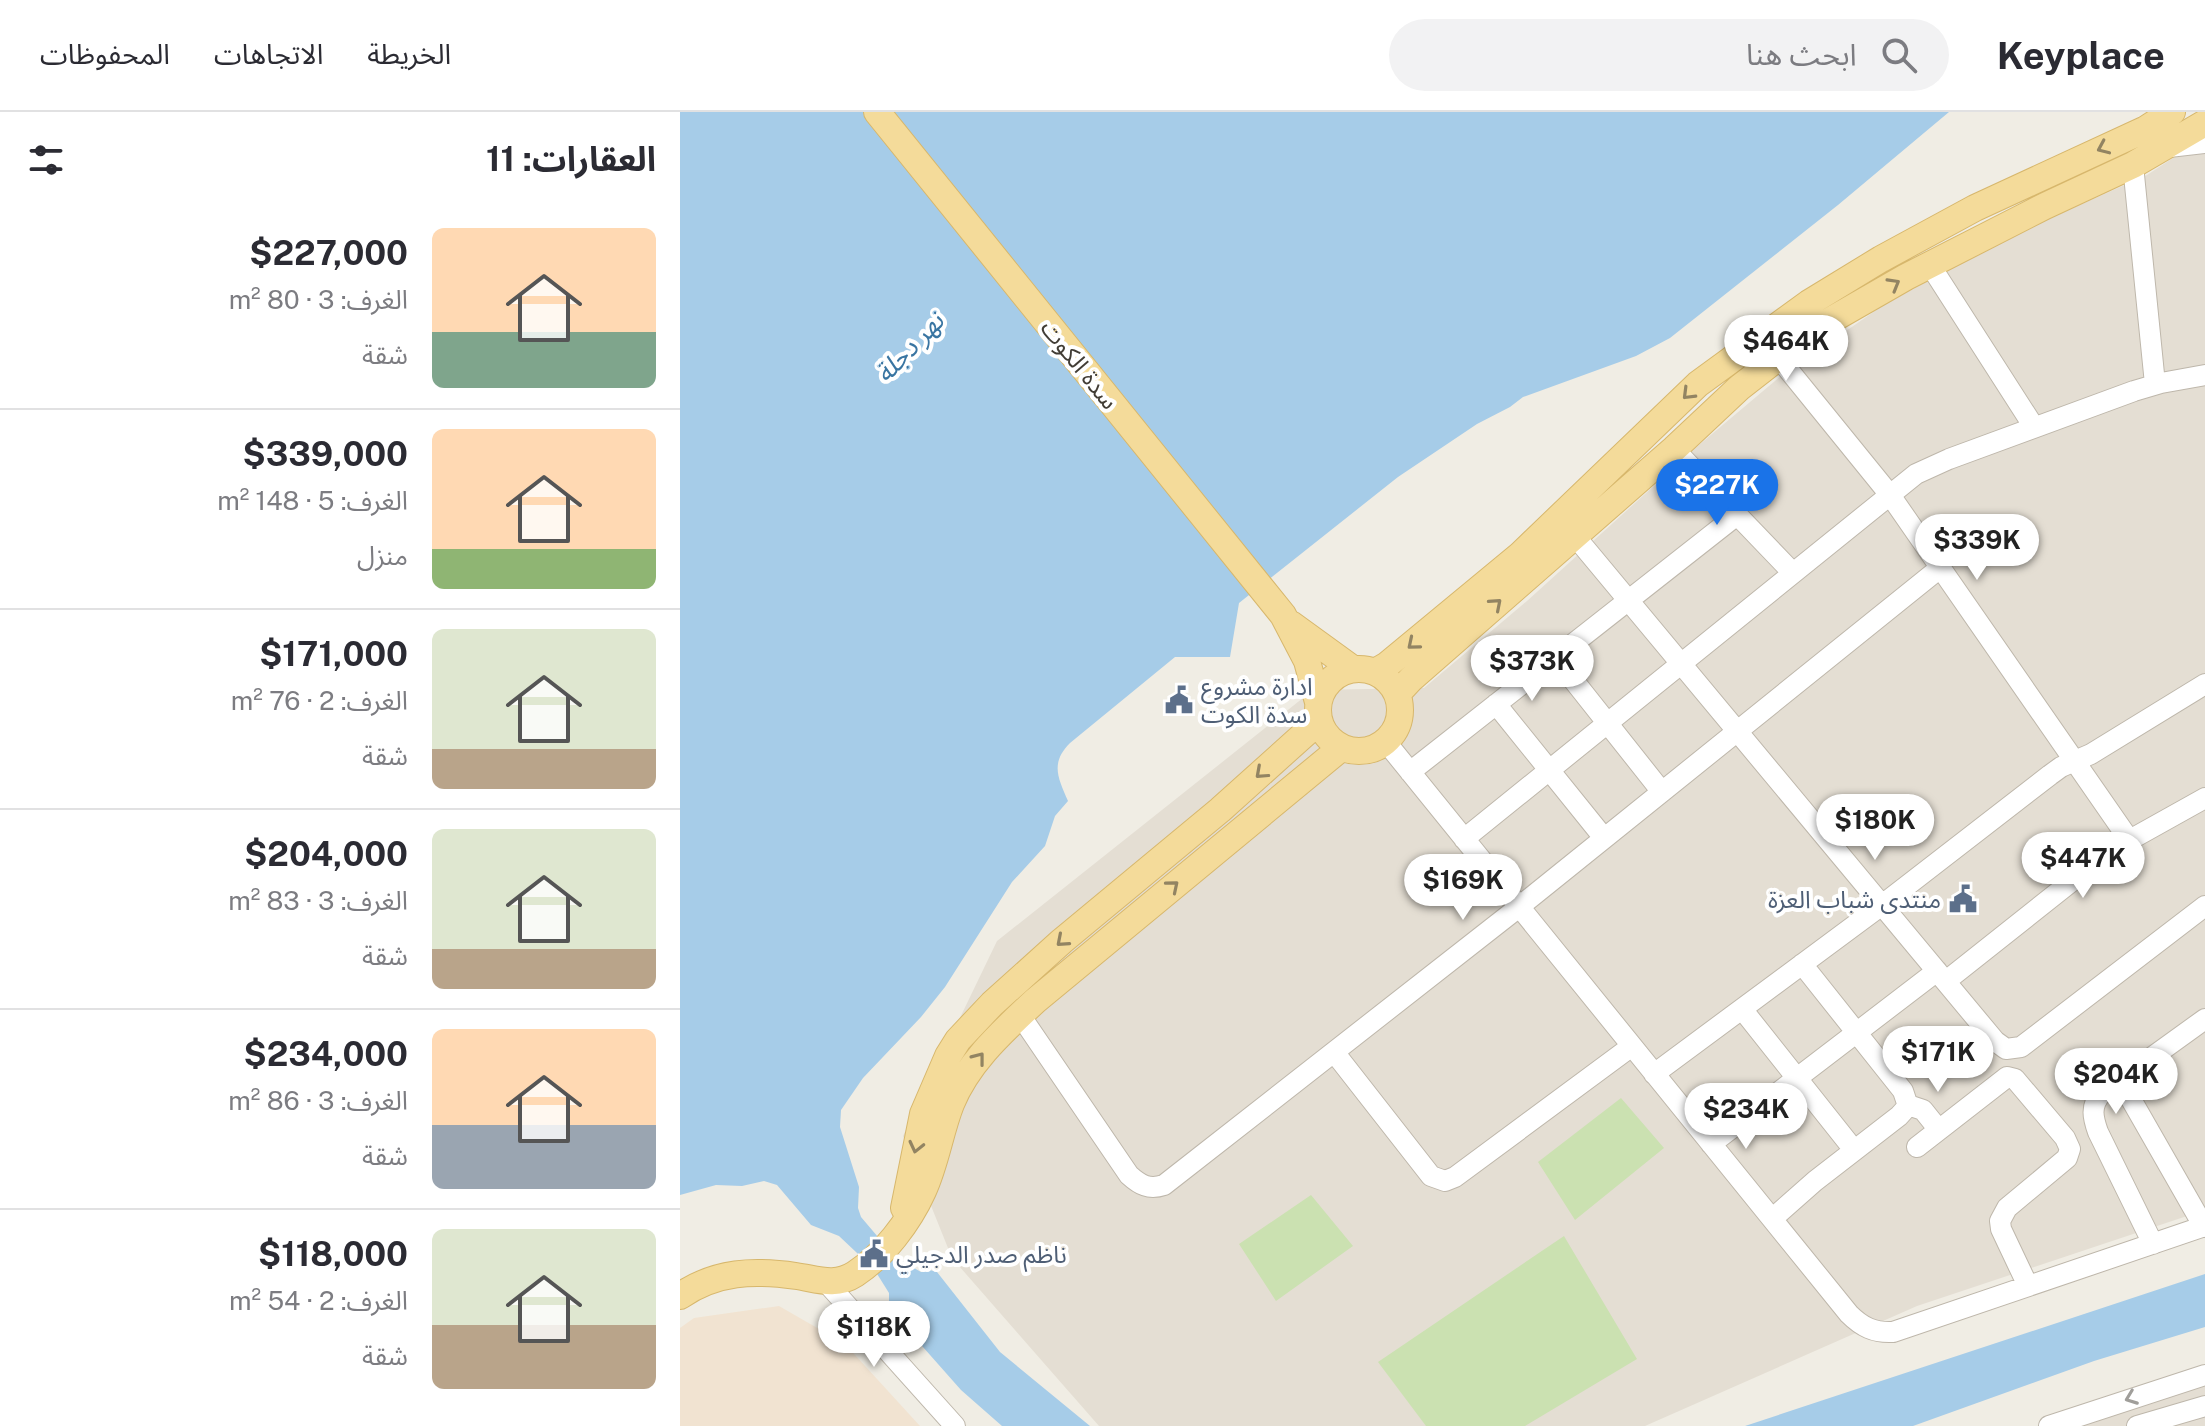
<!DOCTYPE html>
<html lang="ar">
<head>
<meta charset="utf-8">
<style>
  :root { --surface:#fff; --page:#f2f2f3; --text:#2b2b33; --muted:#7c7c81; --line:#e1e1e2; --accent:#1a73e8 }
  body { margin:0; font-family:"Public Sans","Noto Sans Arabic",sans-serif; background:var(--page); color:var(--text); direction:rtl; height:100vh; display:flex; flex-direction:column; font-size:30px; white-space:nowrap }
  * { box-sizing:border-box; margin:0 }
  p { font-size:26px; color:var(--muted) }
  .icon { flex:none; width:44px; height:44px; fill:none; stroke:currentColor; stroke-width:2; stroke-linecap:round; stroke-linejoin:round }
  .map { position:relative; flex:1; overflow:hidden; direction:ltr }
  .details { display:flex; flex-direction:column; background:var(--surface); width:680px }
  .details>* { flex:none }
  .price { position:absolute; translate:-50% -68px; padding:0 18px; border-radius:28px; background:#fff; color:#222; font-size:26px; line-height:52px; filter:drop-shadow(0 2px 4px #0008) }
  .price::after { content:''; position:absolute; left:50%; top:48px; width:24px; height:18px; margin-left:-12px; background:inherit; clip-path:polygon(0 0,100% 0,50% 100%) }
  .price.selected { background:var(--accent); color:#fff }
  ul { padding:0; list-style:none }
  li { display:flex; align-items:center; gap:24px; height:200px; padding:0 24px }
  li+li { border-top:2px solid var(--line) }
  li span { display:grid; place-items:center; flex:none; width:224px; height:160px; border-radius:12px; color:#555 }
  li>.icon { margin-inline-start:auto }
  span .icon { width:96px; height:96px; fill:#fffc; stroke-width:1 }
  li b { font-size:34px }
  h2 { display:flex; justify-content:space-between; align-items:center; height:96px; padding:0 24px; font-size:34px }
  header { display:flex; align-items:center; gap:48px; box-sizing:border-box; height:112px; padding:0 40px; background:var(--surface); border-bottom:2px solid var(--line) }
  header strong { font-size:38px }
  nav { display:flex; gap:44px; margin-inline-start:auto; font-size:28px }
  .search { width:560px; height:72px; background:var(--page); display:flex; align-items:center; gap:20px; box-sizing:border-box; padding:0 28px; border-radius:44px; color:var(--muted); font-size:30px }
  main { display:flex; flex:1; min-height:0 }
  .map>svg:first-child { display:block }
  .residential { fill:#e4ded3 }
  .commercial { fill:#f1e3d1 }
  .pitch { fill:#cbe1b1 }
  .water { fill:#a6cce8 }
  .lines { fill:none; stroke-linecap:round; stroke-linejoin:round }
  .minor-casing { stroke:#beb7ab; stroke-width:22 }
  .major-casing { stroke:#d7b76c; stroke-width:28 }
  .minor { stroke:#fff; stroke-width:20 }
  .major { stroke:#f4db9a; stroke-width:26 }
  .oneway { stroke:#928462 }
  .oneway2 { stroke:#a09e9a }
  .labels { text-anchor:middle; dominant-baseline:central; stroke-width:8; stroke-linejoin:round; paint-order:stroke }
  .street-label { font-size:24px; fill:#423d35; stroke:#fff }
  .service-label { font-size:24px; fill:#4e5e75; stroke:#fff; text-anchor:start }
  .water-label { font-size:26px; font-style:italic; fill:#3975a2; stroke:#fff }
</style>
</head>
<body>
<header>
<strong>Keyplace</strong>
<div class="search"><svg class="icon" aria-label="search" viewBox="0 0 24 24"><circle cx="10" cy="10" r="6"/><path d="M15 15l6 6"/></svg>ابحث هنا</div>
<nav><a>الخريطة</a><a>الاتجاهات</a><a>المحفوظات</a></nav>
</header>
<main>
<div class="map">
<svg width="1525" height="1314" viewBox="0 0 1525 1314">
  <rect width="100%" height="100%" fill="#f0ede4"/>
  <!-- residential -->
  <path class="residential" d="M1525 25V1098L1237 1194 965 1314H419L272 1146 223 1024 317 829 633 578 744 576 847 489 1019 333 1101 264 1205 192 1346 117 1467 63Z
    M1525 1271V1314H1376Z"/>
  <!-- commercial -->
  <path class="commercial" d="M99 1194 165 1232 240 1314H0V1216L14 1206Z"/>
  <!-- pitch -->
  <path class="pitch" d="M941 986 984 1036 895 1108 858 1050Z
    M631 1083 673 1134 596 1189 559 1132Z
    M884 1124 957 1247 845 1314H746L698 1250Z"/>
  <!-- water -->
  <path class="water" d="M0 0H1269L1158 93 990 226 956 244 843 285 830 295 797 312 718 365 559 491 550 545H495L390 631C370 651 378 666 388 689L375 704 365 734 332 770 265 875 241 905 183 966 161 998 160 1015 179 1075 178 1096 181 1105 215 1145 241 1160 250 1158 257 1160 320 1240 410 1314H322L281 1278 212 1200 209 1194V1181L194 1157 159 1124 131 1113 97 1073 84 1069 62 1074 36 1073 0 1083Z
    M1525 1162V1215L1414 1249 1233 1314H1065Z"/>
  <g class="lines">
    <defs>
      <path id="minor" d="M1489 35 1525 31
        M1453 53 1475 272
        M1250 153 1354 315
        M1098 245 1210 383 1450 729
        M994 337 1113 461
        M894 423 1315 929 1326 937 1341 935 1525 794
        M875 545 982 680
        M816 592 924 726
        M706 630 1169 1202C1182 1215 1194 1221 1213 1220L1525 1114
        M730 660 1057 403
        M784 727 1236 362 1269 347 1454 279 1481 271 1525 263
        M1266 869 1430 739 1525 686
        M1062 897 1174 1038
        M340 903 449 1063C460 1073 469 1078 484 1073L839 795 1260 456
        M654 940 751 1064 765 1069 775 1065 952 934
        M974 962 1202 793 1370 663 1381 655 1411 642 1525 572
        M1440 968 1524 1115
        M1228 993 1243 998 1259 1018
        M1031 1032 1257 859
        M1237 1035 1327 965 1335 967 1385 1026 1390 1037 1387 1046 1327 1096 1320 1109 1321 1117 1348 1174
        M1092 1107 1135 1069 1219 1004 1228 994 1223 979 1122 852
        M1473 1132 1418 1020C1413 1006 1410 994 1421 982L1525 907
        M146 1170 275 1314
        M1369 1314 1525 1263
        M1457 1314 1525 1294"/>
      <path id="major" d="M197 0 603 503 627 549 638 590
        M611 512 673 557
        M638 598a41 41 0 1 1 82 0a41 41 0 1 1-82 0Z
        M695 560 707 553 840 443 1018 272 1129 191 1201 147 1295 96 1466 17 1492 0
        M717 582 731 567 994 337 1059 276 1113 234 1144 212 1226 165 1365 94 1453 53 1525 11
        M224 1096 243 1002 268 944 278 928 312 892 382 829 540 698 639 609
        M0 1184C36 1159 74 1158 116 1164 137 1167 155 1175 175 1162 204 1143 229 1110 243 1079 256 1051 260 1020 271 992 288 950 323 919 355 889L661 636"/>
    </defs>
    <!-- minor casing -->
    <use href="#minor" class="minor-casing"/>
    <!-- major casing -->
    <use href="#major" class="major-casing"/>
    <!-- minor -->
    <use href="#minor" class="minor"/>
    <!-- major -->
    <use href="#major" class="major"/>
  </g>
  <!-- one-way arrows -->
  <defs><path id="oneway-chevron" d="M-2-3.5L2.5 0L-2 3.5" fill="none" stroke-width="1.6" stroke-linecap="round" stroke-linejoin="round" transform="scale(2)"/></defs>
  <g class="oneway">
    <use href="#oneway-chevron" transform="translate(1423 36) rotate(156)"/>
    <use href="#oneway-chevron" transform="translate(1214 172) rotate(-30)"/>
    <use href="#oneway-chevron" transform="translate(1008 282) rotate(135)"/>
    <use href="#oneway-chevron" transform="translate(816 492) rotate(-41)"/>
    <use href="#oneway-chevron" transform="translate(733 532) rotate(140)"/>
    <use href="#oneway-chevron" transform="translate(581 661) rotate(138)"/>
    <use href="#oneway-chevron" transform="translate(493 774) rotate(-40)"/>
    <use href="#oneway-chevron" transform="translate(382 829) rotate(139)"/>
    <use href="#oneway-chevron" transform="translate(299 946) rotate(-52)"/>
    <use href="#oneway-chevron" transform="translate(236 1035) rotate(103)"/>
  </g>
  <use class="oneway2" href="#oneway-chevron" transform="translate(1451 1286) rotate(159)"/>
  <!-- icons -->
  <defs>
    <symbol id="civic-bare" viewBox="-9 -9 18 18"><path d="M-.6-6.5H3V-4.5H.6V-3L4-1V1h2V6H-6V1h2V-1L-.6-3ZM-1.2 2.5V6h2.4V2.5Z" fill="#5c6f8a" stroke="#fff" stroke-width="2.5" paint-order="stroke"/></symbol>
  </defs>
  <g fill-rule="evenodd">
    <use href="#civic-bare" x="479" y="568" width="40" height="40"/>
    <use href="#civic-bare" x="1263" y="767" width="40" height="40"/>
    <use href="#civic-bare" x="174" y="1122" width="40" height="40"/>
  </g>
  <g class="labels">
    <!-- street labels -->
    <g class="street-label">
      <text transform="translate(400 252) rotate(51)">سدة الكوت</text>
    </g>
    <!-- service labels -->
    <g class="service-label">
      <text x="521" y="574">ادارة مشروع<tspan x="521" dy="28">سدة الكوت</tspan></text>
      <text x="1261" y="787" text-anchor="end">منتدى شباب العزة</text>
      <text x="216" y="1142">ناظم صدر الدجيلي</text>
    </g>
    <!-- water labels -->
    <g class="water-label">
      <text transform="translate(229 235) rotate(-46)">نهر دجلة</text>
    </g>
  </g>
</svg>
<b class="price" style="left:1106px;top:271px">$464K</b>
<b class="price selected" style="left:1037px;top:415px">$227K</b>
<b class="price" style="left:1297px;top:470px">$339K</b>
<b class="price" style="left:852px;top:591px">$373K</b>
<b class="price" style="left:1195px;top:750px">$180K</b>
<b class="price" style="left:1403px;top:788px">$447K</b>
<b class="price" style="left:783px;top:810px">$169K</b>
<b class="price" style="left:1258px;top:982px">$171K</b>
<b class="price" style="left:1436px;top:1004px">$204K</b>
<b class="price" style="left:1066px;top:1039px">$234K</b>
<b class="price" style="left:194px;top:1257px">$118K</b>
</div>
<section class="details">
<h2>العقارات: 11<svg class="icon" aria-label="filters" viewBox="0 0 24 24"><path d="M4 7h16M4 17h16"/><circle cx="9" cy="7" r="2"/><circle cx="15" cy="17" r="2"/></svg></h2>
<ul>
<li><span style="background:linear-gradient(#ffd9b3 65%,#7fa58c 0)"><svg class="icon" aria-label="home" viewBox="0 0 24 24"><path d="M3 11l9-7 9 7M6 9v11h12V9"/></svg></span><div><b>$227,000</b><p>الغرف: 3 · 80 m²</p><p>شقة</p></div></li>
<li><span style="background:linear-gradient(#ffd9b3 75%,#8fb573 0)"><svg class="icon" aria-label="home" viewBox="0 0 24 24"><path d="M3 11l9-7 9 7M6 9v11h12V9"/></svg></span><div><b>$339,000</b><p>الغرف: 5 · 148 m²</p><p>منزل</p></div></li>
<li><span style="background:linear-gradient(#dfe7d0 75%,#b9a48a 0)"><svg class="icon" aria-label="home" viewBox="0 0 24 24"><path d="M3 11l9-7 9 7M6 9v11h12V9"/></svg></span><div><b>$171,000</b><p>الغرف: 2 · 76 m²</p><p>شقة</p></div></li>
<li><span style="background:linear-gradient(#dfe7d0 75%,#b9a48a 0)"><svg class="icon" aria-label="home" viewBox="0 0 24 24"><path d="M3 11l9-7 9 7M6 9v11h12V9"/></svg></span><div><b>$204,000</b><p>الغرف: 3 · 83 m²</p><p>شقة</p></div></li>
<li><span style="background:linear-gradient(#ffd9b3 60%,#9aa5b1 0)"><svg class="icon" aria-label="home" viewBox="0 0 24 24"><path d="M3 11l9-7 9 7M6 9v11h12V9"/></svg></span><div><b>$234,000</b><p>الغرف: 3 · 86 m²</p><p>شقة</p></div></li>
<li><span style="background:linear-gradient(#dfe7d0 60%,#b9a48a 0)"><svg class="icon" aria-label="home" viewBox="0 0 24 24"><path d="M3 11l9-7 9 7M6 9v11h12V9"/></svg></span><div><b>$118,000</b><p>الغرف: 2 · 54 m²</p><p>شقة</p></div></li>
</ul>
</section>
</main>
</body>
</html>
